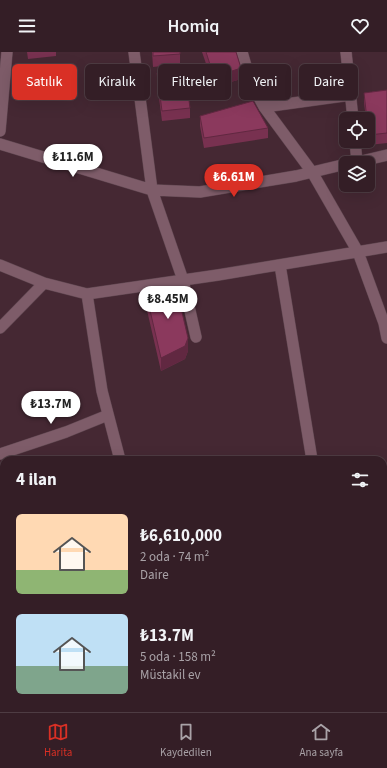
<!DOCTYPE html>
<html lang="tr">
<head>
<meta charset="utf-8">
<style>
  :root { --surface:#341e26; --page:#3f2b32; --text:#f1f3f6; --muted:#a9a2a7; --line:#4e3c43; --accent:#d93025 }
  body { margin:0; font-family:"Source Sans 3",sans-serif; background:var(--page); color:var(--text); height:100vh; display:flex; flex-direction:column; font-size:15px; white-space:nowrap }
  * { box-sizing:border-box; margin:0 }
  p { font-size:13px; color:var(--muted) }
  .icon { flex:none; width:22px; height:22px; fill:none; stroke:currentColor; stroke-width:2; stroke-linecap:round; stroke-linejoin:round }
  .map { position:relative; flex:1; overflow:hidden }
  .sheet { position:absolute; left:0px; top:404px; width:387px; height:256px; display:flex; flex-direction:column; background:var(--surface); border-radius:12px 12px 0 0; box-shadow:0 4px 16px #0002,0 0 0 1px var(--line) }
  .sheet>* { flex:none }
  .banner { position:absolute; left:12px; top:12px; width:363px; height:36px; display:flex; gap:8px }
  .controls { position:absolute; left:339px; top:60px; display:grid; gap:8px }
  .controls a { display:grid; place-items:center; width:36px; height:36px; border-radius:6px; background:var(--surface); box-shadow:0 4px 16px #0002,0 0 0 1px var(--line); font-size:20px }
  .price { position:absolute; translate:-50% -34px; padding:0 9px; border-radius:14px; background:#fff; color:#222; font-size:13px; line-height:26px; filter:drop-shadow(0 1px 2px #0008) }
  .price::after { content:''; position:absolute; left:50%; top:24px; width:12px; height:9px; margin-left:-6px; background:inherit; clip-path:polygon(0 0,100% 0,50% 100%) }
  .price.active { background:var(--accent); color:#fff }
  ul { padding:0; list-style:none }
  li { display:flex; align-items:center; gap:12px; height:100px; padding:0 16px }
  li span { display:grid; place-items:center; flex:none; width:112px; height:80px; border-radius:6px; color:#555 }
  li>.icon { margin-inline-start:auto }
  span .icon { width:48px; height:48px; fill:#fffc; stroke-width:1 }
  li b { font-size:17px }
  h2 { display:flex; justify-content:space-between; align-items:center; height:48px; padding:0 16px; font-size:17px }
  .chip { padding:0 14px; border-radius:6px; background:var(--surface); box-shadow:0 4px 16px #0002,0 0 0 1px var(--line); font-size:14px; line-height:36px }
  .chip.active { background:var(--accent); color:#fff }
  header { display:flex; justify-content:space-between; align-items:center; height:52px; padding:0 16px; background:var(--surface); font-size:18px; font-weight:600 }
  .tabs { display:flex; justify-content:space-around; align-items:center; height:56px; border-top:1px solid var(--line); background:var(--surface); font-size:11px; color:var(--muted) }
  .tabs a { display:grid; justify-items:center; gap:2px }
  .tabs .active { color:var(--accent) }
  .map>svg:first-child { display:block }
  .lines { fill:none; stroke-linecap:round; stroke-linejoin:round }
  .street-casing { stroke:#604751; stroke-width:12 }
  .street { stroke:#7e5c69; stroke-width:11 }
  .wall { fill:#783150 }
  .shaded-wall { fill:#612841 }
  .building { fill:#8b395d; stroke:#612841 }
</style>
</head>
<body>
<header><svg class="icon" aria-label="menu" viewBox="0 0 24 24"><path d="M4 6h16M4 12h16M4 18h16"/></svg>Homiq<svg class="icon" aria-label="heart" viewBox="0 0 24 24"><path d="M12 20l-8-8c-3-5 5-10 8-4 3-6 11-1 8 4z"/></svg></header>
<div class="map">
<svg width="387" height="660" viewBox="0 0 387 660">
  <rect width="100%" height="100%" fill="#452833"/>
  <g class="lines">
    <defs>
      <path id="street" d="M134 0 152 138 183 228 196 285
        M242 0 251 31 264 55 312 120 358 200 384 271 387 286
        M346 0 353 67
        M264 55 351 43
        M0 79 7 0
        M355 89 357 110
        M0 92 152 138 200 140 296 124 346 112
        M353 111 387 103
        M0 213 44 231 87 242 218 223 387 195
        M280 213 312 408
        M87 242 102 339 120 408
        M0 276 44 231
        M0 402 66 380 108 363
        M383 419 387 418
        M0 445 4 457
        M0 522 4 518
        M0 539 4 542
        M0 649 4 652
        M10 656 15 660
        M150 656 155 660
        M194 656 196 660
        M310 656 312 660
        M109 660 112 656"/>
    </defs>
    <!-- street casing -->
    <use href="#street" class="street-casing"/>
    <!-- street -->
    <use href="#street" class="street"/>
  </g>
  <!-- wall -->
  <path class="wall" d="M27 0H56V4L28 7Z
    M152 0H180V12L153 15Z
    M202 0H236L241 27 214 35Z
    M157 21 190 56V66L162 69 157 31Z
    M387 38V91L369 93 368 84V67H366L364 51V41Z
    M200 64 268 76V86L204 96 200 74Z
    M146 241 188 299 185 307 161 319 146 254Z
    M4 579V594L1 592V582Z
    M221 656H256L257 660H221Z
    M262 656H300V660H264Z
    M328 656H364L365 660H330Z"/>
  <!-- shaded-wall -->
  <path class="shaded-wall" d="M241 16V27L214 35V25Z
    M188 286V299L185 307 161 319V306Z
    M4 563V573L0 578V567Z
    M4 624V634L0 640V629Z
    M300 658V660H295Z"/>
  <!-- building -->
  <path class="building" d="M153 0H180V2L153 4Z
    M206 0H236L241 16 214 25Z
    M185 18 190 56 162 59 157 21Z
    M387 38V81L369 83 368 74V67H367L364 41Z
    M253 49 268 76 204 86 200 64Z
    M168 235 175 239 178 243 188 286 185 294 161 306 146 241Z
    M0 541 4 545V563L0 567Z
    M4 579V584L1 582Z
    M0 592 4 595V624L0 629Z
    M223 656H256L257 660H224Z
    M267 656H300V658L295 660H268Z
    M334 656H364L365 660H335Z"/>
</svg>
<div class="controls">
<a><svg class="icon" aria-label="locate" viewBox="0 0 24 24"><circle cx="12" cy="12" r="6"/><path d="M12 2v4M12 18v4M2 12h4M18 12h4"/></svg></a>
<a><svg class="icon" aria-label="layers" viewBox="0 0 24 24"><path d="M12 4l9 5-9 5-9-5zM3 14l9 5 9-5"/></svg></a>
</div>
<b class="price" style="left:73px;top:126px">₺11.6M</b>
<b class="price active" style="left:234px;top:146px">₺6.61M</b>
<b class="price" style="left:168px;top:268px">₺8.45M</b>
<b class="price" style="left:51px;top:373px">₺13.7M</b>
<div class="banner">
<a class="chip active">Satılık</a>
<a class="chip">Kiralık</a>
<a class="chip">Filtreler</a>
<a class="chip">Yeni</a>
<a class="chip">Daire</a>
</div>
<section class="sheet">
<h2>4 ilan<svg class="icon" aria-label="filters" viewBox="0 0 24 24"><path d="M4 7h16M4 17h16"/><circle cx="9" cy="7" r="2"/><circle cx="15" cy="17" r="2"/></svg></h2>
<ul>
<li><span style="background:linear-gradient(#ffd9b3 70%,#8fb573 0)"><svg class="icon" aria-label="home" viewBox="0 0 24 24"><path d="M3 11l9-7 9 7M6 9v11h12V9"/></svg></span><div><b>₺6,610,000</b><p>2 oda · 74 m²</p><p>Daire</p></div></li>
<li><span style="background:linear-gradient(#bfe0f5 65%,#7fa58c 0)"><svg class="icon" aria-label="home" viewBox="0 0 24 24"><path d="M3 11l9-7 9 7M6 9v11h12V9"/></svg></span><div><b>₺13.7M</b><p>5 oda · 158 m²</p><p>Müstakil ev</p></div></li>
</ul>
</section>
</div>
<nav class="tabs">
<a class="active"><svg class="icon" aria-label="map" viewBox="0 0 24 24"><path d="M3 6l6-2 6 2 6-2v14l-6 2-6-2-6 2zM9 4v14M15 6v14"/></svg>Harita</a>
<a><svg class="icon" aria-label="saved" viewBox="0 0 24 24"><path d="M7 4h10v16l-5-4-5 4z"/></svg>Kaydedilen</a>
<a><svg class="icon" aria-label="home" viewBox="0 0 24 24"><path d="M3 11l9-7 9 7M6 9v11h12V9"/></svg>Ana sayfa</a>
</nav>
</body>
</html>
